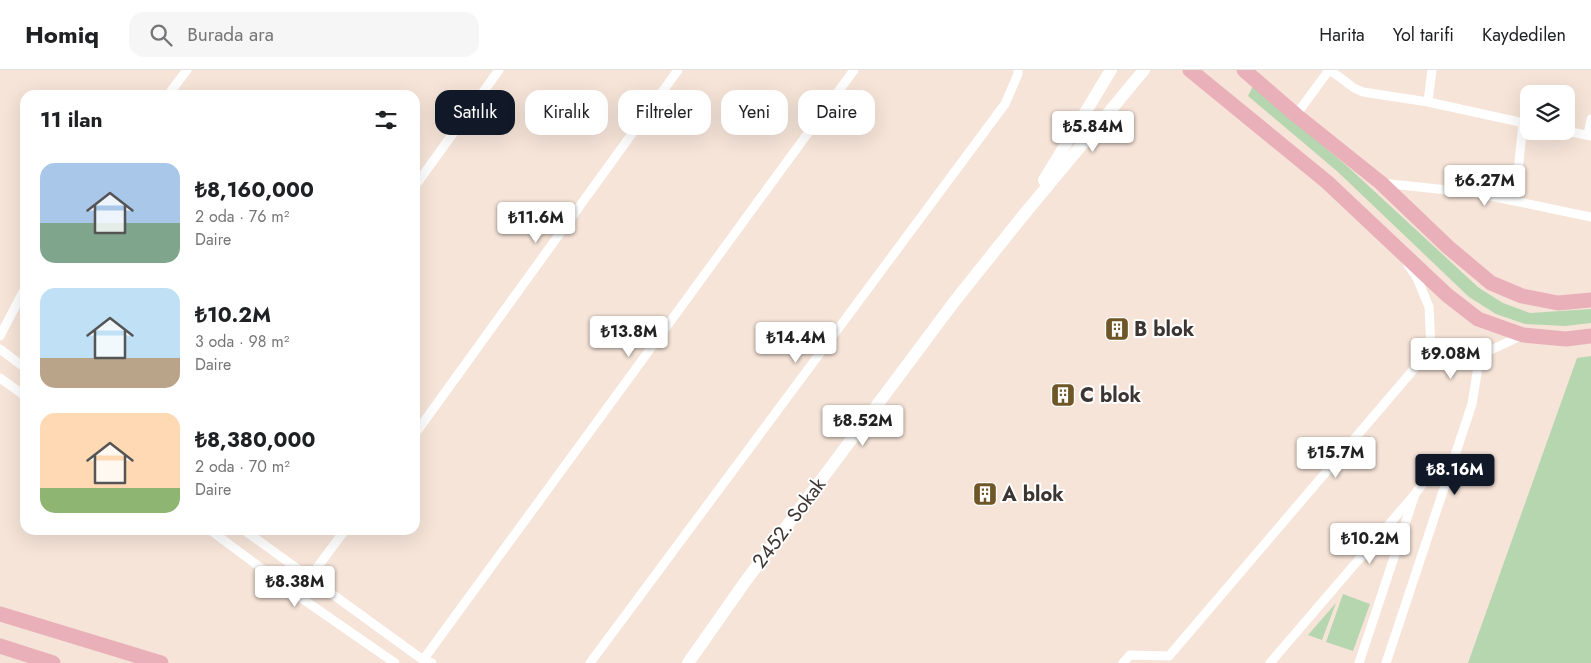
<!DOCTYPE html>
<html lang="tr">
<head>
<meta charset="utf-8">
<style>
  :root { --surface:#fff; --page:#f6f6f6; --text:#202124; --muted:#757577; --line:#e0e0e0; --accent:#111827 }
  body { margin:0; font-family:Jost,sans-serif; background:var(--page); color:var(--text); height:100vh; display:flex; flex-direction:column; font-size:19px; white-space:nowrap }
  * { box-sizing:border-box; margin:0 }
  p { font-size:16px; color:var(--muted) }
  .icon { flex:none; width:28px; height:28px; fill:none; stroke:currentColor; stroke-width:2; stroke-linecap:round; stroke-linejoin:round }
  .map { position:relative; flex:1; overflow:hidden }
  .details { position:absolute; left:20px; top:20px; width:400px; height:445px; display:flex; flex-direction:column; background:var(--surface); border-radius:15px; box-shadow:0 5px 20px #0002 }
  .details>* { flex:none }
  .banner { position:absolute; left:435px; top:20px; width:475px; height:45px; display:flex; gap:10px }
  .fabs { position:absolute; left:1520px; top:15px; display:grid; gap:10px }
  .fabs a { display:grid; place-items:center; width:55px; height:55px; border-radius:10px; background:var(--surface); box-shadow:0 5px 20px #0002; font-size:25px }
  .price { position:absolute; translate:-50% -42px; padding:0 11px; border-radius:5px; background:#fff; color:#222; font-size:16px; line-height:32px; filter:drop-shadow(0 1px 2px #0008) }
  .price::after { content:''; position:absolute; left:50%; top:30px; width:15px; height:11px; margin-left:-8px; background:inherit; clip-path:polygon(0 0,100% 0,50% 100%) }
  .price.current { background:var(--accent); color:#fff }
  ul { padding:0; list-style:none }
  li { display:flex; align-items:center; gap:15px; height:125px; padding:0 20px }
  li span { display:grid; place-items:center; flex:none; width:140px; height:100px; border-radius:15px; color:#555 }
  li>.icon { margin-inline-start:auto }
  span .icon { width:60px; height:60px; fill:#fffc; stroke-width:1 }
  li b { font-size:21px }
  h2 { display:flex; justify-content:space-between; align-items:center; height:60px; padding:0 20px; font-size:21px }
  .chip { padding:0 18px; border-radius:15px; background:var(--surface); box-shadow:0 5px 20px #0002; font-size:18px; line-height:45px }
  .chip.current { background:var(--accent); color:#fff }
  header { display:flex; align-items:center; gap:30px; box-sizing:border-box; height:70px; padding:0 25px; background:var(--surface); border-bottom:1px solid var(--line) }
  header strong { font-size:24px }
  nav { display:flex; gap:28px; margin-inline-start:auto; font-size:18px }
  .search { width:350px; height:45px; background:var(--page); display:flex; align-items:center; gap:12px; box-sizing:border-box; padding:0 18px; border-radius:15px; color:var(--muted); font-size:19px }
  .map>svg:first-child { display:block }
  .green { fill:#b5d6af }
  .lines { fill:none; stroke-linecap:round; stroke-linejoin:round }
  .minor { stroke:#fff; stroke-width:9 }
  .secondary { stroke:#fff; stroke-width:12 }
  .primary { stroke:#e9b0ba; stroke-width:15 }
  .labels { text-anchor:middle; dominant-baseline:central; stroke-width:4; stroke-linejoin:round; paint-order:stroke }
  .poi-label { font-size:20px; font-weight:bold; fill:#3c3531; stroke:#fff; text-anchor:start }
  .street-label { font-size:20px; fill:#3c3531; stroke:#fff }
</style>
</head>
<body>
<header>
<strong>Homiq</strong>
<div class="search"><svg class="icon" aria-label="search" viewBox="0 0 24 24"><circle cx="10" cy="10" r="6"/><path d="M15 15l6 6"/></svg>Burada ara</div>
<nav><a>Harita</a><a>Yol tarifi</a><a>Kaydedilen</a></nav>
</header>
<div class="map">
<svg width="1591" height="593" viewBox="0 0 1591 593">
  <rect width="100%" height="100%" fill="#f6e4d8"/>
  <!-- green -->
  <path class="green" d="M1253 16 1347 96 1479 218 1503 233 1530 243 1591 239V253L1565 256 1525 254 1496 244 1469 227 1338 102 1248 26Z
    M1591 286V593H1468L1577 288Z
    M1343 524 1370 534 1353 581 1326 572Z
    M1336 533 1322 570 1308 565Z"/>
  <g class="lines">
    <!-- minor -->
    <path class="minor" d="M1330 0 1354 18 1363 22 1428 32 1529 54
      M168 25 187 0
      M1428 32 1432 0
      M1296 45 1329 0
      M1566 61 1591 66
      M1588 65 1591 49
      M1381 113 1476 123 1591 147
      M415 116 499 0
      M1515 131 1523 53
      M0 266 25 218
      M0 279 25 298
      M1431 279 1453 298 1480 285
      M0 308 25 326
      M415 364 678 0
      M1415 424 1424 412
      M210 460 304 530 395 593
      M244 460 423 590 432 593
      M310 507 345 460
      M423 590 854 0
      M590 593 1005 34 1018 4V0
      M1123 593 1130 585 1169 586 1431 279 1429 237 1417 208 1408 195
      M1270 593 1415 424 1359 593
      M1386 593 1472 334 1480 285 1523 265"/>
    <!-- secondary -->
    <path class="secondary" d="M1044 110 1111 0
      M688 593 745 512 954 232 1021 148 1144 0"/>
    <!-- primary -->
    <path class="primary" d="M1190 0 1327 112 1447 225 1478 249 1523 265 1566 269 1591 266
      M1244 0 1296 45 1381 113 1448 177 1491 213 1522 226 1558 233 1591 230
      M0 544 161 593
      M0 576 53 593"/>
  </g>
  <!-- icons -->
  <defs>
    <symbol id="building-square" viewBox="-11 -11 22 22"><rect x="-9" y="-9" width="18" height="18" rx="4" fill="#6e5626" stroke="#fff"/><path d="M-4-6H4V6H1V3H-1V6H-4ZM-2.5-4.3h1.7v1.8h-1.7ZM.8-4.3h1.7v1.8H.8ZM-2.5-1h1.7V.8h-1.7ZM.8-1h1.7V.8H.8Z" fill="#fff"/></symbol>
  </defs>
  <g fill-rule="evenodd">
    <use href="#building-square" x="1103" y="245" width="28" height="28"/>
    <use href="#building-square" x="1049" y="311" width="28" height="28"/>
    <use href="#building-square" x="971" y="410" width="28" height="28"/>
  </g>
  <g class="labels">
    <!-- poi labels -->
    <g class="poi-label">
      <text x="1134" y="259">B blok</text>
      <text x="1080" y="325">C blok</text>
      <text x="1002" y="424">A blok</text>
    </g>
    <!-- street labels -->
    <g class="street-label">
      <text transform="translate(789 453) rotate(-53)">2452. Sokak</text>
    </g>
  </g>
</svg>
<div class="fabs">
<a><svg class="icon" aria-label="layers" viewBox="0 0 24 24"><path d="M12 4l9 5-9 5-9-5zM3 14l9 5 9-5"/></svg></a>
</div>
<b class="price" style="left:1093px;top:83px">₺5.84M</b>
<b class="price" style="left:1485px;top:137px">₺6.27M</b>
<b class="price" style="left:536px;top:174px">₺11.6M</b>
<b class="price" style="left:629px;top:288px">₺13.8M</b>
<b class="price" style="left:796px;top:294px">₺14.4M</b>
<b class="price" style="left:1451px;top:310px">₺9.08M</b>
<b class="price" style="left:863px;top:377px">₺8.52M</b>
<b class="price" style="left:1336px;top:409px">₺15.7M</b>
<b class="price current" style="left:1455px;top:426px">₺8.16M</b>
<b class="price" style="left:1370px;top:495px">₺10.2M</b>
<b class="price" style="left:295px;top:538px">₺8.38M</b>
<div class="banner">
<a class="chip current">Satılık</a>
<a class="chip">Kiralık</a>
<a class="chip">Filtreler</a>
<a class="chip">Yeni</a>
<a class="chip">Daire</a>
</div>
<section class="details">
<h2>11 ilan<svg class="icon" aria-label="filters" viewBox="0 0 24 24"><path d="M4 7h16M4 17h16"/><circle cx="9" cy="7" r="2"/><circle cx="15" cy="17" r="2"/></svg></h2>
<ul>
<li><span style="background:linear-gradient(#a9c7e8 60%,#7fa58c 0)"><svg class="icon" aria-label="home" viewBox="0 0 24 24"><path d="M3 11l9-7 9 7M6 9v11h12V9"/></svg></span><div><b>₺8,160,000</b><p>2 oda · 76 m²</p><p>Daire</p></div></li>
<li><span style="background:linear-gradient(#bfe0f5 70%,#b9a48a 0)"><svg class="icon" aria-label="home" viewBox="0 0 24 24"><path d="M3 11l9-7 9 7M6 9v11h12V9"/></svg></span><div><b>₺10.2M</b><p>3 oda · 98 m²</p><p>Daire</p></div></li>
<li><span style="background:linear-gradient(#ffd9b3 75%,#8fb573 0)"><svg class="icon" aria-label="home" viewBox="0 0 24 24"><path d="M3 11l9-7 9 7M6 9v11h12V9"/></svg></span><div><b>₺8,380,000</b><p>2 oda · 70 m²</p><p>Daire</p></div></li>
</ul>
</section>
</div>
</body>
</html>
